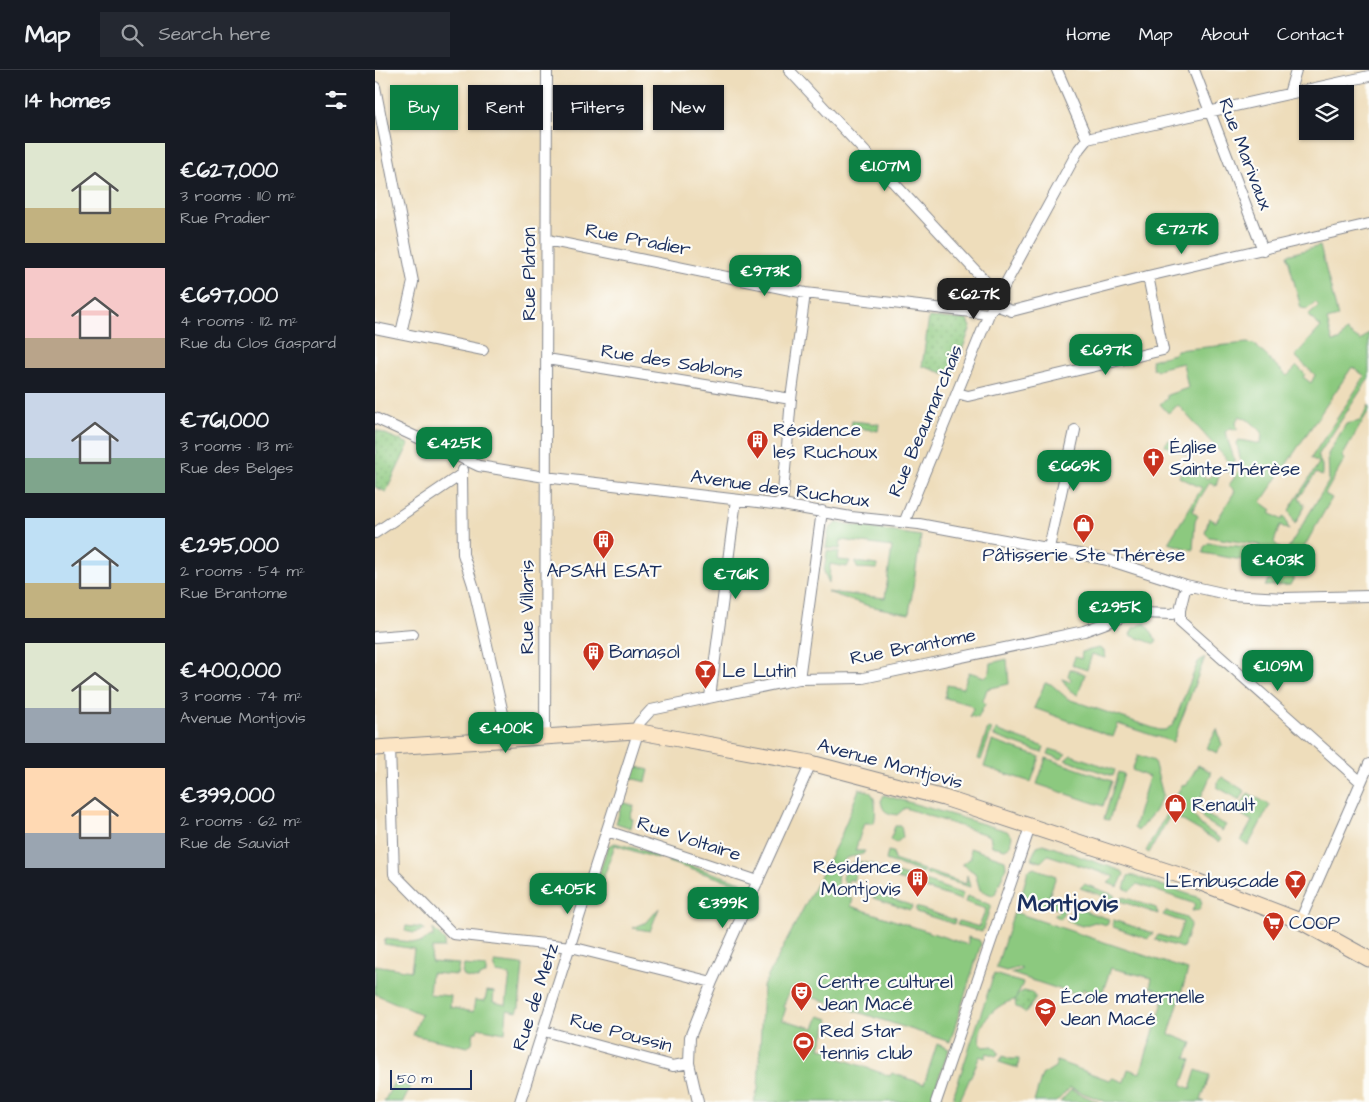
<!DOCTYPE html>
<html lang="en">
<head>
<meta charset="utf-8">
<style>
  :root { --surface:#171b24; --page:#242831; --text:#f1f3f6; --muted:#9ea1a6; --line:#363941; --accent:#0b8043 }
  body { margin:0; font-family:"Architects Daughter",sans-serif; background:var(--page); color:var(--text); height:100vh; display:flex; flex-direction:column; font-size:19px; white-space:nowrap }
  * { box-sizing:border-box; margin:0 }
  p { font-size:16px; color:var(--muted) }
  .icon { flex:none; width:28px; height:28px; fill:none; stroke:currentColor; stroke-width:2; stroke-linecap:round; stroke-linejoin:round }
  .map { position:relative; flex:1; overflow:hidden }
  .drawer { display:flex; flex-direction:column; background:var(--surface); width:375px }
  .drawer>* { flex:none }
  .guide { position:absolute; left:15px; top:15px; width:475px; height:45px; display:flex; gap:10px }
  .controls { position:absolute; left:924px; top:15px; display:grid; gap:10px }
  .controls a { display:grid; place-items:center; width:55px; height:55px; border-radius:0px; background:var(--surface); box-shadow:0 1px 4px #0004; font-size:25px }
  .scale { position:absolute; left:15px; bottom:12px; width:82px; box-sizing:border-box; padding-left:5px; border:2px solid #1b2f5e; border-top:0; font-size:14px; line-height:18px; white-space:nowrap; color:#1b2f5e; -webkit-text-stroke:4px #fdfcf7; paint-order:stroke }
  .price { position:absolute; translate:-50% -42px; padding:0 11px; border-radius:10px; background:var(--accent); color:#fff; font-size:16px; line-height:32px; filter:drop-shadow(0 1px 2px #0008) }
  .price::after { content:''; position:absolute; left:50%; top:30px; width:15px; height:11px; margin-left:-8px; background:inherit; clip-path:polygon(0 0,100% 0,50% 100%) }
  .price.active { background:#222; color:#fff }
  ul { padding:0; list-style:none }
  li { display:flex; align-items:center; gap:15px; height:125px; padding:0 25px }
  li span { display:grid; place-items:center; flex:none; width:140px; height:100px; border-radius:0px; color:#555 }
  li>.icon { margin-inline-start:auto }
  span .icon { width:60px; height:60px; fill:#fffc; stroke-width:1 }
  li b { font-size:21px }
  h2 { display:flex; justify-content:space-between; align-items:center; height:60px; padding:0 25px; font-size:21px }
  .tag { padding:0 18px; border-radius:0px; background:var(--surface); box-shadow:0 1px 4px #0004; font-size:18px; line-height:45px }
  .tag.active { background:var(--accent); color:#fff }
  header { display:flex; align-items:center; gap:30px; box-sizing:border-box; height:70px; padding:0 25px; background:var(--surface); border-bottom:1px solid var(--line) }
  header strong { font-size:24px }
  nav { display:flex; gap:28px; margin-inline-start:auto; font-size:18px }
  .search { width:350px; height:45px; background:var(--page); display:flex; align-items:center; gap:12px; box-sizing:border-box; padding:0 18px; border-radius:0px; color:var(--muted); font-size:19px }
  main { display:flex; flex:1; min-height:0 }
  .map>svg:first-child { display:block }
  .green { fill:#8cc97f; stroke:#547c6e }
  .park { fill:url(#park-dots); stroke:#547c6e }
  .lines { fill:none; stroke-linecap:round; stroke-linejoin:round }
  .minor-casing { stroke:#84868c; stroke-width:12 }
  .secondary-casing { stroke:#84868c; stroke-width:17 }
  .minor { stroke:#fff; stroke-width:10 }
  .secondary { stroke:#fce5c4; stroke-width:15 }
  .labels { text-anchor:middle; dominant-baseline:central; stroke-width:4.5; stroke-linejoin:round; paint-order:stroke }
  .street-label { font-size:19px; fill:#1b2f5e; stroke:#fdfcf7 }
  .poi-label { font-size:19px; fill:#1b2f5e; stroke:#fdfcf7; text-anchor:start }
  .district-label { font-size:24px; font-weight:bold; fill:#1b2f5e; stroke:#fdfcf7 }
</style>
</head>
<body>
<header>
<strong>Map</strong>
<div class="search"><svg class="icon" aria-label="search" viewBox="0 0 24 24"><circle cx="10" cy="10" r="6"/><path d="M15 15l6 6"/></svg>Search here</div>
<nav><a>Home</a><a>Map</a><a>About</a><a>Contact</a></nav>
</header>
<main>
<section class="drawer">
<h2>14 homes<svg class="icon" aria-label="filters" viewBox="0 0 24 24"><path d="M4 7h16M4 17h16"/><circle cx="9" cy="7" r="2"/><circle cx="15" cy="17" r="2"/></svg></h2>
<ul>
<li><span style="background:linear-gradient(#dfe7d0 65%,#c2b280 0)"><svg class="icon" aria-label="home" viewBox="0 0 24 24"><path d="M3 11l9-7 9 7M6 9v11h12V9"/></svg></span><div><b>€627,000</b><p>3 rooms · 110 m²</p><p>Rue Pradier</p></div></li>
<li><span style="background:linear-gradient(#f6c9c9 70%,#b9a48a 0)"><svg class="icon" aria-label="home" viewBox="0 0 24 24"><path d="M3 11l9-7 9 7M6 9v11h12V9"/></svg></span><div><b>€697,000</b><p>4 rooms · 112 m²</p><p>Rue du Clos Gaspard</p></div></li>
<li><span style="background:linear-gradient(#c9d6e8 65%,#7fa58c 0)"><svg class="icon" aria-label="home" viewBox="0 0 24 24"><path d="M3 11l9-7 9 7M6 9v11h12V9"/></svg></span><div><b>€761,000</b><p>3 rooms · 113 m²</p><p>Rue des Belges</p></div></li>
<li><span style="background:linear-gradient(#bfe0f5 65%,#c2b280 0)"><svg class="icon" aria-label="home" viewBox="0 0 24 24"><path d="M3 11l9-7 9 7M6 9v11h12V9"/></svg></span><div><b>€295,000</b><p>2 rooms · 54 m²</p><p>Rue Brantome</p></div></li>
<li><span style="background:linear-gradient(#dfe7d0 65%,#9aa5b1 0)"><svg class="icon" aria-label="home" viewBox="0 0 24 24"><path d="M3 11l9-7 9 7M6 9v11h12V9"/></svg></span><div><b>€400,000</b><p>3 rooms · 74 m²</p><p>Avenue Montjovis</p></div></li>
<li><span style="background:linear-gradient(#ffd9b3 65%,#9aa5b1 0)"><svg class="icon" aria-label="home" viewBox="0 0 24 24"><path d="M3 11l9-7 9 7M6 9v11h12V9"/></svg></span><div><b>€399,000</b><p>2 rooms · 62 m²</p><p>Rue de Sauviat</p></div></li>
</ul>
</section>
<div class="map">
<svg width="994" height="1032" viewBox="0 0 994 1032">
  <defs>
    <pattern id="park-dots" width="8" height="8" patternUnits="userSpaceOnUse" patternTransform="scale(1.25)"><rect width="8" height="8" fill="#8cc97f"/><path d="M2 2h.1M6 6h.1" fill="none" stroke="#72a46b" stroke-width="1.8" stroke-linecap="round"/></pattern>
  </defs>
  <rect width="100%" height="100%" fill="#fdfcf7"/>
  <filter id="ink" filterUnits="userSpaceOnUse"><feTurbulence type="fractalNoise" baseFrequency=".02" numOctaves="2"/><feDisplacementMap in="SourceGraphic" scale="10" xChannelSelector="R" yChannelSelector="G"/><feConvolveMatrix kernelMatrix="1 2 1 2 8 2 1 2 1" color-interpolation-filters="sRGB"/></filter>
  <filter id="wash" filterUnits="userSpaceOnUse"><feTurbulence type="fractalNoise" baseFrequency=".0096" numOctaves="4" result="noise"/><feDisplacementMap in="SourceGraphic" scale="20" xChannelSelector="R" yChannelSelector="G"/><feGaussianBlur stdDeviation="1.12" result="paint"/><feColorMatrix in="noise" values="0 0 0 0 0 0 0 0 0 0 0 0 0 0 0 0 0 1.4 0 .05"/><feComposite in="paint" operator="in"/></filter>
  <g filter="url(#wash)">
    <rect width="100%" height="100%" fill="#edb"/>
    <!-- green -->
    <path class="green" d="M945 176 963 247 952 250 958 272 964 271 971 261 986 271 994 262V308L944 384 943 387 947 395V406L941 403 924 428 930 436 920 454 914 440 944 393 936 388 990 306 977 297 886 432 897 440 895 443 907 450 908 447 910 448 914 460 905 455 899 472 905 478 894 494 881 492 885 475 834 467 830 463 834 448 841 452 860 421 854 415 864 401 866 394 862 373 864 370 886 374 887 362 875 351 865 346 861 351 862 360 855 358 850 362 860 391 854 403 849 398 855 393 803 335 793 343 785 334 792 329V325L813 318 808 293 786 298 782 301 778 298 776 290 799 284 802 280 872 273 879 274 912 306 922 296 930 304 928 307 936 313 940 305 920 286 946 257 933 246 944 236 940 232 933 239 926 238 912 185Z
      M994 335V340L967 387 970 389 950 424 957 428C943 453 928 477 916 503L920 506 915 515 890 516 954 411 953 384 971 354 985 351Z
      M477 351 504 354 503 361 476 357Z
      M795 369 812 385 789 375Z
      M808 398 821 405 825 402 832 409 839 403 844 406 841 416 835 412 817 441 823 446 820 451 818 480 793 473 827 418 804 407Z
      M462 453 546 466 534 544 494 536 452 522 510 528 517 477 466 470 465 479 451 478 454 459Z
      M833 473 872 477 877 481 875 489 868 488 867 490 828 483 829 477Z
      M452 481 464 482 463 490 475 491 472 497 455 494 454 513 449 502Z
      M480 492 502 495V499L482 498Z
      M770 553 782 571 780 574 755 565 758 558Z
      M724 578 729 581 730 588 717 584 712 600 697 595 700 587 706 589 707 582Z
      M830 587 798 672 743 654 738 667 659 638 670 613 676 614 693 629 784 660H790L798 655 823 592Z
      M632 589 634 614 612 619 608 631 610 634 603 648 595 646 598 638 593 634 570 628 572 615 588 618 594 602 610 607 615 602 616 593Z
      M695 599 710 604 703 625 695 621 687 609 695 612 696 609 693 606Z
      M613 658 617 659 606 690 603 689Z
      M842 659 847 675 842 683 832 678Z
      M621 660 669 677 667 683 619 666Z
      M617 671 665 687 656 712 609 697Z
      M675 679 691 684 686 689 673 684Z
      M696 685 740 700 738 706 690 690Z
      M763 685 779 691 788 725 779 742 763 761 759 758 774 707 757 700Z
      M671 688 737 711 728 736 662 714Z
      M823 695 836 702V705L818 745 827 756 846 769 844 772 796 744 774 783 771 781 807 715 811 716Z
      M259 696 274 700 271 712 255 708Z
      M743 702 749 704 734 750 729 749Z
      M847 707 870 721 865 730 842 717V712Z
      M484 719C488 720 494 720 496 723 502 729 501 746 499 753H489L480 781H490L488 784 471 788C459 803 458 821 478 829L476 836 593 875V867L604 870 606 874 575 972 415 920 408 937 411 938 407 950 439 958 444 946 454 949 445 978 459 981 458 986 515 1006 517 1003 549 1014 562 974 574 979 555 1032H379L383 1019 388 916 465 768Z
      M873 723 895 735 873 776 866 771 877 751 862 742Z
      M509 725 632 761 637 766 635 776 630 779 617 776 615 766 530 738 522 745C511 743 508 742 506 731Z
      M248 732 259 736 255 748 258 749 256 758 241 753Z
      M828 737H833L829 744 851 755 847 761 829 750 825 742Z
      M520 756H526L528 767 521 773 515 770Z
      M240 773 284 785 283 789 240 775 225 818 220 817 233 776Z
      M668 774 747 801 749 804 743 817 733 813 740 807 673 785 666 792 656 789 662 776Z
      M595 778 630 790 631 797 620 824 617 825 605 820 600 803 587 794 596 788Z
      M513 781 518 782 519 790 549 800 548 803 511 790Z
      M294 789 366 812 367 817 358 845H355L365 815 293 792Z
      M482 791 501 795 502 802 483 796 478 811 475 809 471 814C463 804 472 794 482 791Z
      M506 798 545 810 544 816 505 803Z
      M659 798 681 806 673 829 691 835 686 849 679 845 686 840 662 833 656 838 644 834 653 801Z
      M552 801 591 814 592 805 595 817 551 804Z
      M756 805 825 828 827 833 824 840 817 841 820 834 762 814 755 821 749 818 753 806Z
      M550 811 588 824 586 830 548 818Z
      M709 814 739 825 740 830 705 818Z
      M499 823 538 836 535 840 498 828Z
      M592 826 616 835 607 862 582 855 584 851 604 857 611 839 590 832Z
      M748 827 781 838 783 844 745 831Z
      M541 837 580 850 579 854 541 842Z
      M697 837 734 849 732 855 720 852 707 856 692 851Z
      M284 838 275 861 258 858 272 852Z
      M791 841 811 848 816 854 808 878 780 870 783 865 802 870 808 852 788 845Z
      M639 842 813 900 794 964 817 973 811 988 816 990 807 1015 817 1019 816 1016 821 1000 835 1005 826 1030 830 1032H731L695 1018 681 1032H659L667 1005 680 997 682 991 734 1010 738 1008 749 1012 753 999 765 1003 791 923 775 917 777 908 736 898 724 932 709 927 711 920 708 919 705 926 635 903 646 900V897L631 901 621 898Z
      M738 850 778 863 773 869 738 857Z
      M31 856 48 858 50 860 39 863 30 861Z
      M58 859 70 871 69 878H57L56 892 84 894 82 905 56 903 54 924 76 926 75 937 98 942 100 930 110 931 112 921 119 922 118 932 131 935 135 905 121 903 119 892 148 895 144 937 142 942 132 940 130 963 103 958 102 962H99L97 973 93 977 38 965 46 944 0 924V895L36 901 39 879 9 874 10 869 45 873 56 866 58 867Z
      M89 895 111 897V904L102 909 90 907 87 903Z
      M619 904 648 913 640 930C622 933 601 953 605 973L609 977 618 976 624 983 621 986 612 983 610 988 605 986 585 1030 582 1031 578 1027Z
      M628 986 635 989H644L643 998 624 992Z
      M20 1010 36 1017 28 1032H9Z
      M696 1020 723 1032H685Z"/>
    <!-- park -->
    <path class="park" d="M554 247 593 250 596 257 577 306 547 296Z
      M1 360 34 374 11 422 0 417Z
      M649 921 657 923 661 928 650 943 641 937C639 930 641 924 649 921Z"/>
  </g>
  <g filter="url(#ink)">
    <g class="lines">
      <defs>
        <path id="minor" d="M414 0 624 226
          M682 0 712 69
          M819 0 888 180
          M0 17 38 212 26 263
          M914 24 921 0
          M172 170 430 223 614 244
          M620 235 637 241 773 206 994 154
          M0 258 108 280
          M172 289 416 329
          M582 323 593 326 788 280 773 206
          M0 348 104 396 170 407 407 435 476 447 544 454 704 484 733 490 811 515 856 525 909 528 994 526
          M87 404 88 484 98 515 134 669
          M407 435 416 329 430 223
          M529 453 614 244 704 79 712 69 994 6
          M0 463 87 404 88 400
          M674 478 700 360
          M811 515 805 540V551L986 712
          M0 567 38 564
          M424 609 447 441
          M335 627 361 430
          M170 666 172 0
          M15 677 19 804 78 864 196 877 337 912
          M232 761 383 811
          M925 851 994 694
          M169 961 298 996 314 993
          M145 1032 261 669 260 661 264 653 276 640 424 609 488 608 709 561 750 546 767 543 797 544 805 540
          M323 1032 314 993 315 967 337 912 436 693
          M561 1032 655 757"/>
        <path id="secondary" d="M0 678 260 661 436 693 569 728 816 809 925 851 994 889"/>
      </defs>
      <!-- minor casing -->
      <use href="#minor" class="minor-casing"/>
      <!-- secondary casing -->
      <use href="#secondary" class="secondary-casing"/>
      <!-- minor -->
      <use href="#minor" class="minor"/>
      <!-- secondary -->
      <use href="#secondary" class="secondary"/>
    </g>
  </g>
  <!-- icons -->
  <defs>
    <symbol id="building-pin" viewBox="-11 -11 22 30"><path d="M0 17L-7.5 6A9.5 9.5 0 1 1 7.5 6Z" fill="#c8321e" stroke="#fdfcf7"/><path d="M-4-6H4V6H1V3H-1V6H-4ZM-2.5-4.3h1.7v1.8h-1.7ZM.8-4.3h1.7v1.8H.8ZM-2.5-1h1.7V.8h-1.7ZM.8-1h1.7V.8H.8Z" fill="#fff"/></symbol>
    <symbol id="church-pin" viewBox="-11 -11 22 30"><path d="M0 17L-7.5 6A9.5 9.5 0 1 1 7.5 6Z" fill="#c8321e" stroke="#fdfcf7"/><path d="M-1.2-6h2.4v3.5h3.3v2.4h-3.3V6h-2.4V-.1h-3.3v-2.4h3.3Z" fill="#fff"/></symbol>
    <symbol id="shop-pin" viewBox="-11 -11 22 30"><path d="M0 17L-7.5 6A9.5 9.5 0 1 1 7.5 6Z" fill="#c8321e" stroke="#fdfcf7"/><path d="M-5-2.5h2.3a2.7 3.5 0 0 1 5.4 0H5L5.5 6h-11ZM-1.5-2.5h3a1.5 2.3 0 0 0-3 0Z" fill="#fff"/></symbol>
    <symbol id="bar-pin" viewBox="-11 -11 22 30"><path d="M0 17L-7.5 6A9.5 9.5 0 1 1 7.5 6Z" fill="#c8321e" stroke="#fdfcf7"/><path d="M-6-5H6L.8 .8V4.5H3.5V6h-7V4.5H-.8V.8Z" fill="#fff"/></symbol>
    <symbol id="supermarket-pin" viewBox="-11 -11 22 30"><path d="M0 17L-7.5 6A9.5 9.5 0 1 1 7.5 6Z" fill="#c8321e" stroke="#fdfcf7"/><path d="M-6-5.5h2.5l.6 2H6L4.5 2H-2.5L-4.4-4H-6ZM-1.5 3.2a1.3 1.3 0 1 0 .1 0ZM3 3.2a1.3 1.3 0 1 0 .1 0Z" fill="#fff"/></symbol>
    <symbol id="theatre-pin" viewBox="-11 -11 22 30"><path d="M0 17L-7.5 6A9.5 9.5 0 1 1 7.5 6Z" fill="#c8321e" stroke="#fdfcf7"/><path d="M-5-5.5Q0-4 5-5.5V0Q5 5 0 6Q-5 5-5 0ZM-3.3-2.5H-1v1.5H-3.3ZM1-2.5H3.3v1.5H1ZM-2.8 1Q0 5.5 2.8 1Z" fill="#fff"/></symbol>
    <symbol id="school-pin" viewBox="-11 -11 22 30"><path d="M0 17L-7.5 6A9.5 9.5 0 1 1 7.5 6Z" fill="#c8321e" stroke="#fdfcf7"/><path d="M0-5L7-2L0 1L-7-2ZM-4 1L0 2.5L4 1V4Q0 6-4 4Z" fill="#fff"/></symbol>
    <symbol id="stadium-pin" viewBox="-11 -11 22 30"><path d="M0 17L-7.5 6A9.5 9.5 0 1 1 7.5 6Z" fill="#c8321e" stroke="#fdfcf7"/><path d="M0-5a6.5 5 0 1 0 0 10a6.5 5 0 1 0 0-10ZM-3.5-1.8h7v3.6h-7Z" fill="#fff"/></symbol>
  </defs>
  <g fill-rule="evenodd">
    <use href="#building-pin" x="370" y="358" width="25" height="34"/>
    <use href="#church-pin" x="766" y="376" width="25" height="34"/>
    <use href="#shop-pin" x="696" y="442" width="25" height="34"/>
    <use href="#building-pin" x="216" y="458" width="25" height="34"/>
    <use href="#building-pin" x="206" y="570" width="25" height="34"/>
    <use href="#bar-pin" x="318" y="588" width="25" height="34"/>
    <use href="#shop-pin" x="788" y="722" width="25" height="34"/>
    <use href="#building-pin" x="530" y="796" width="25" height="34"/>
    <use href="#bar-pin" x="908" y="798" width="25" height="34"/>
    <use href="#supermarket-pin" x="886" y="840" width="25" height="34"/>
    <use href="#theatre-pin" x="414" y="910" width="25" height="34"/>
    <use href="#school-pin" x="658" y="926" width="25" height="34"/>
    <use href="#stadium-pin" x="416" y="960" width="25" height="34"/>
  </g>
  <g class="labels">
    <!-- street labels -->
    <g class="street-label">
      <text transform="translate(870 84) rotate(69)">Rue Marivaux</text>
      <text transform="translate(263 170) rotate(11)">Rue Pradier</text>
      <text transform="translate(154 204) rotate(-90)">Rue Platon</text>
      <text transform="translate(297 292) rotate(9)">Rue des Sablons</text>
      <text transform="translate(551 351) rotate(-67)">Rue Beaumarchais</text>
      <text transform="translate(405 419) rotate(8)">Avenue des Ruchoux</text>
      <text transform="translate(152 537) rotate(-90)">Rue Villaris</text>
      <text transform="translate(538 577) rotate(-11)">Rue Brantome</text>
      <text transform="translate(515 694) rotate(15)">Avenue Montjovis</text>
      <text transform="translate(314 769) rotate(18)">Rue Voltaire</text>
      <text transform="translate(161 927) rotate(-72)">Rue de Metz</text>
      <text transform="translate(246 963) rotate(15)">Rue Poussin</text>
    </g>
    <!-- poi labels -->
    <g class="poi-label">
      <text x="398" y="360">Résidence<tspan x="398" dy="22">les Ruchoux</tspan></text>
      <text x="795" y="377">Église<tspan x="795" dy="22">Sainte-Thérèse</tspan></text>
      <text x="709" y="485" text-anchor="middle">Pâtisserie Ste Thérèse</text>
      <text x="229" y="501" text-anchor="middle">APSAH ESAT</text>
      <text x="234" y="582">Bamasol</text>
      <text x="347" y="601">Le Lutin</text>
      <text x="817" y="735">Renault</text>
      <text x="526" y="797" text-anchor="end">Résidence<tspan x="526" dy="22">Montjovis</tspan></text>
      <text x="904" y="811" text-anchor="end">L'Embuscade</text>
      <text x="914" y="853">COOP</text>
      <text x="443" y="912">Centre culturel<tspan x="443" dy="22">Jean Macé</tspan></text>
      <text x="686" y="927">École maternelle<tspan x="686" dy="22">Jean Macé</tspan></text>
      <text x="445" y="961">Red Star<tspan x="445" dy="22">tennis club</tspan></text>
    </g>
    <!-- district labels -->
    <g class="district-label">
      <text x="693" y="834">Montjovis</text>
    </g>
  </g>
</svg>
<div class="controls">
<a><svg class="icon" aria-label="layers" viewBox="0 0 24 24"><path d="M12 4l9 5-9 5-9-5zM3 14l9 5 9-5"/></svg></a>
</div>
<div class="scale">50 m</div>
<b class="price" style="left:510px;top:122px">€1.07M</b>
<b class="price" style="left:807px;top:185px">€727K</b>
<b class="price" style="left:390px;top:227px">€973K</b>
<b class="price active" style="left:599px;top:250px">€627K</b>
<b class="price" style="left:731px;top:306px">€697K</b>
<b class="price" style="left:79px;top:399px">€425K</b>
<b class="price" style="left:699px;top:422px">€669K</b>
<b class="price" style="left:903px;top:516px">€403K</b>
<b class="price" style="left:361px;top:530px">€761K</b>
<b class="price" style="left:740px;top:563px">€295K</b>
<b class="price" style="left:903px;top:622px">€1.09M</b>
<b class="price" style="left:131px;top:684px">€400K</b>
<b class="price" style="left:193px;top:845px">€405K</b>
<b class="price" style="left:348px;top:859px">€399K</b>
<div class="guide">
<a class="tag active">Buy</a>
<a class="tag">Rent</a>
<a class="tag">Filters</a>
<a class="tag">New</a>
</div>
</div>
</main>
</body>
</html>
